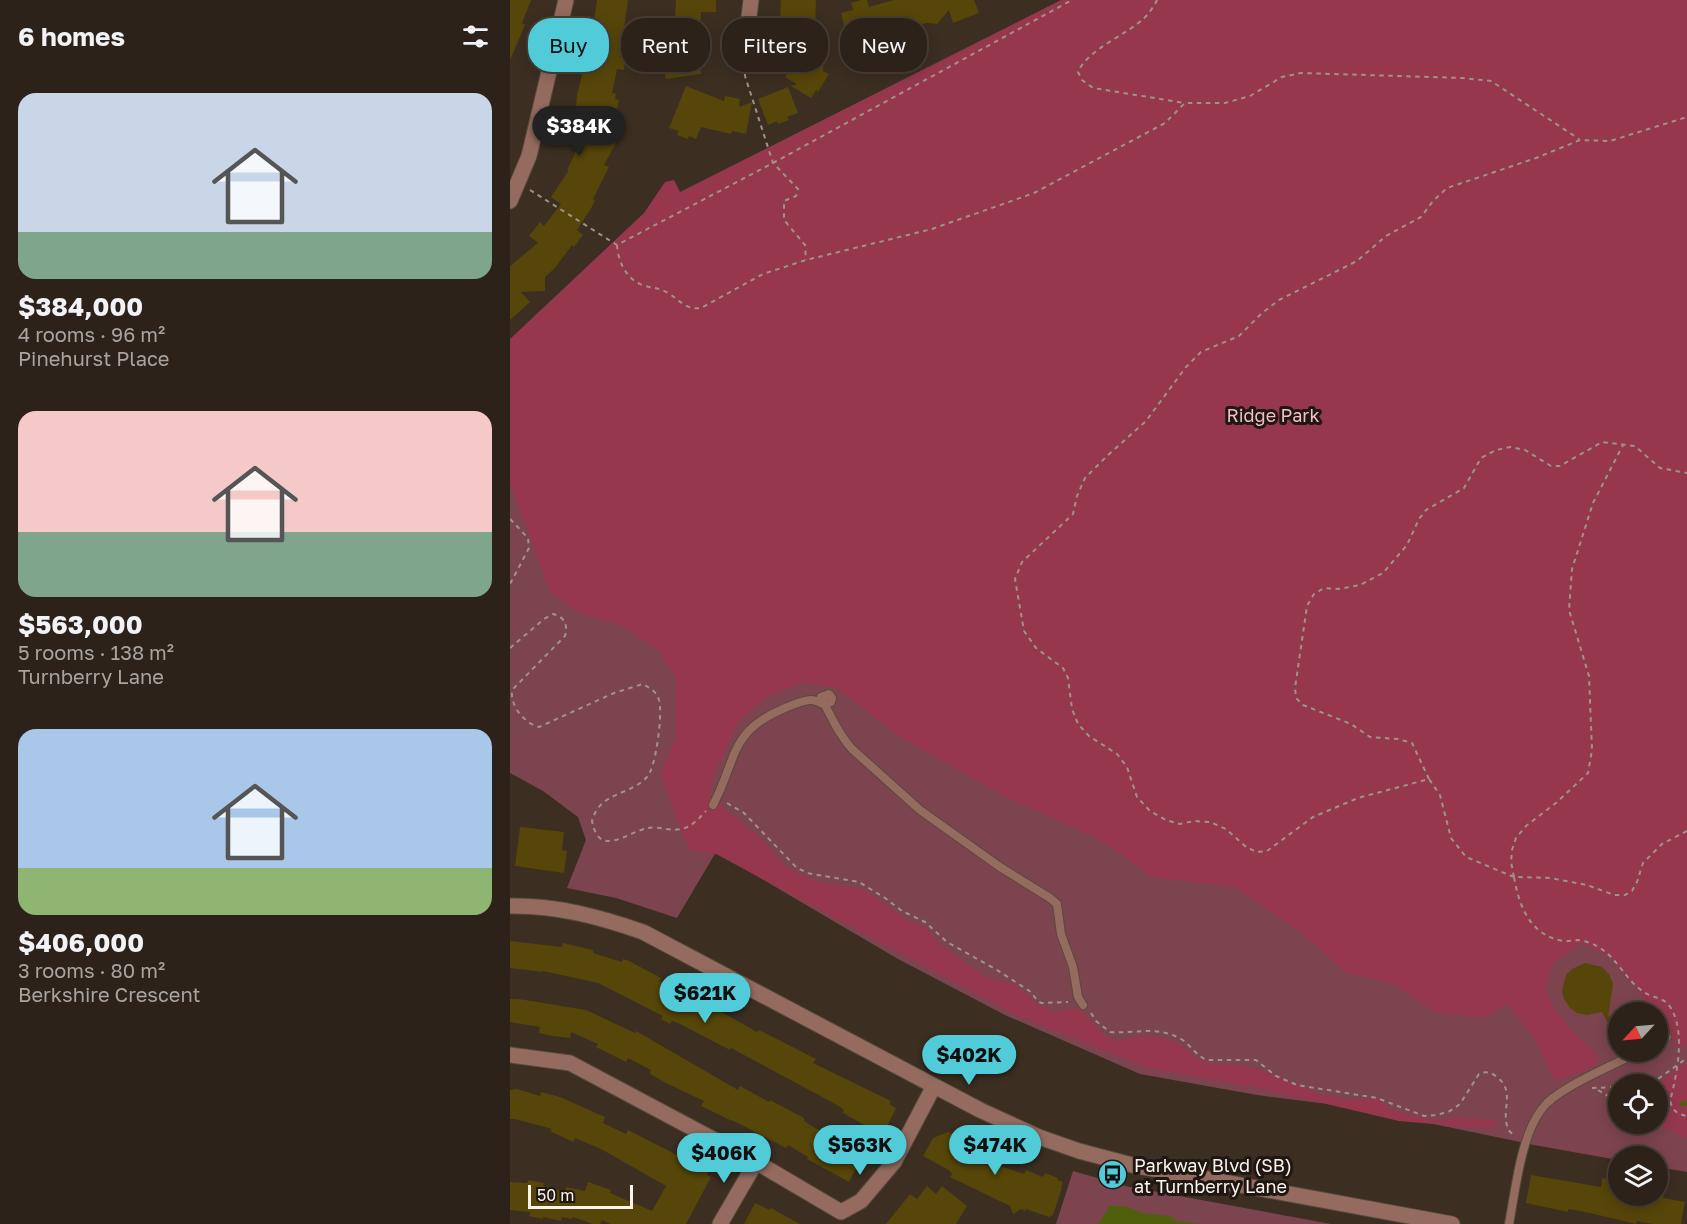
<!DOCTYPE html>
<html lang="en">
<head>
<meta charset="utf-8">
<style>
  :root { --surface:#2d2219; --page:#392f26; --text:#f1f3f6; --muted:#a7a4a2; --line:#483f38; --accent:#52cbd8 }
  body { margin:0; font-family:"Golos Text",sans-serif; background:var(--page); color:var(--text); height:100vh; display:flex; flex-direction:column; font-size:22px; white-space:nowrap }
  * { box-sizing:border-box; margin:0 }
  p { font-size:20px; color:var(--muted) }
  .icon { flex:none; width:33px; height:33px; fill:none; stroke:currentColor; stroke-width:2; stroke-linecap:round; stroke-linejoin:round }
  .map { position:relative; flex:1; overflow:hidden }
  .sheet { display:flex; flex-direction:column; background:var(--surface); width:510px }
  .sheet>* { flex:none }
  .guide { position:absolute; left:18px; top:18px; width:570px; height:54px; display:flex; gap:12px }
  .needle { width:39px; rotate:244deg }
  .tools { position:absolute; left:1098px; top:1002px; display:grid; gap:12px }
  .tools a { display:grid; place-items:center; width:60px; height:60px; border-radius:50%; background:var(--surface); box-shadow:0 3px 15px #0003,0 0 0 2px var(--line); font-size:30px }
  .scale { position:absolute; left:18px; bottom:15px; width:105px; box-sizing:border-box; padding-left:6px; border:3px solid #fcf3eb; border-top:0; font-size:16px; line-height:21px; white-space:nowrap; color:#fcf3eb; -webkit-text-stroke:4px #1e1712; paint-order:stroke }
  .price { position:absolute; translate:-50% -51px; padding:0 14px; border-radius:21px; background:var(--accent); color:#111; font-size:20px; line-height:39px; filter:drop-shadow(0 2px 3px #0008) }
  .price::after { content:''; position:absolute; left:50%; top:36px; width:18px; height:14px; margin-left:-9px; background:inherit; clip-path:polygon(0 0,100% 0,50% 100%) }
  .price.current { background:#222; color:#fff }
  ul { padding:0; list-style:none }
  li { display:grid; align-content:center; gap:12px; height:318px; padding:0 18px }
  li span { display:grid; place-items:center; height:186px; border-radius:18px; color:#555 }
  li>.icon { margin-inline-start:auto }
  span .icon { width:108px; height:108px; fill:#fffc; stroke-width:1 }
  li b { font-size:26px }
  h2 { display:flex; justify-content:space-between; align-items:center; height:72px; padding:0 18px; font-size:26px }
  .chip { padding:0 21px; border-radius:24px; background:var(--surface); box-shadow:0 3px 15px #0003,0 0 0 2px var(--line); font-size:21px; line-height:54px }
  .chip.current { background:var(--accent); color:#111 }
  main { display:flex; flex:1; min-height:0 }
  .map>svg:first-child { display:block }
  .green { fill:#7c444f; fill-rule:evenodd }
  .forest { fill:#96374e }
  .water { fill:#505f0c }
  .lines { fill:none; stroke-linecap:round; stroke-linejoin:round }
  .stream { stroke:#505f0c; stroke-width:4.5 }
  .building { fill:#574609 }
  .service-casing { stroke:#574a3d; stroke-width:10 }
  .minor-casing { stroke:#574a3d; stroke-width:17 }
  .tertiary-casing { stroke:#574a3d; stroke-width:17 }
  .path { stroke:#9f9389; stroke-width:2; stroke-dasharray:4.5 4.5; stroke-linecap:butt }
  .service { stroke:#956b5f; stroke-width:8 }
  .minor { stroke:#956b5f; stroke-width:15 }
  .tertiary { stroke:#956b5f; stroke-width:15 }
  .labels { text-anchor:middle; dominant-baseline:central; stroke-width:6; stroke-linejoin:round; paint-order:stroke }
  .park-label { font-size:18px; fill:#f4bec6; stroke:#1e1712 }
  .poi-label { font-size:18px; fill:#fcf3eb; stroke:#1e1712; text-anchor:start }
</style>
</head>
<body>
<main>
<section class="sheet">
<h2>6 homes<svg class="icon" aria-label="filters" viewBox="0 0 24 24"><path d="M4 7h16M4 17h16"/><circle cx="9" cy="7" r="2"/><circle cx="15" cy="17" r="2"/></svg></h2>
<ul>
<li><span style="background:linear-gradient(#c9d6e8 75%,#7fa58c 0)"><svg class="icon" aria-label="home" viewBox="0 0 24 24"><path d="M3 11l9-7 9 7M6 9v11h12V9"/></svg></span><div><b>$384,000</b><p>4 rooms · 96 m²</p><p>Pinehurst Place</p></div></li>
<li><span style="background:linear-gradient(#f6c9c9 65%,#7fa58c 0)"><svg class="icon" aria-label="home" viewBox="0 0 24 24"><path d="M3 11l9-7 9 7M6 9v11h12V9"/></svg></span><div><b>$563,000</b><p>5 rooms · 138 m²</p><p>Turnberry Lane</p></div></li>
<li><span style="background:linear-gradient(#a9c7e8 75%,#8fb573 0)"><svg class="icon" aria-label="home" viewBox="0 0 24 24"><path d="M3 11l9-7 9 7M6 9v11h12V9"/></svg></span><div><b>$406,000</b><p>3 rooms · 80 m²</p><p>Berkshire Crescent</p></div></li>
</ul>
</section>
<div class="map">
<svg width="1177" height="1224" viewBox="0 0 1177 1224">
  <rect width="100%" height="100%" fill="#3c2e21"/>
  <!-- green -->
  <path class="green" d="M1177 0V1172L1148 1167V1156H1108V1160L1024 1145 842 1107 747 1095 630 1074 495 1015 388 959 206 852 167 918 106 898 57 888 76 840 68 817 33 791 0 773V339ZM1108 1012H1148V1052H1108ZM1108 1084H1148V1124H1108Z
    M563 1171 615 1186 821 1224H546Z"/>
  <!-- forest -->
  <path class="forest" d="M551 0H1177V1045L1168 1049 1148 1012H1145L1102 957 1071 943 1044 962 1036 988 1041 1005 1066 1035 1088 1054 1085 1066 1045 1081 1023 1036 997 1004 975 1018 924 1012 884 984 835 972 789 931 724 887 641 877 607 851 579 835 494 796 392 738 325 687 292 683 257 696 228 722 206 770 199 793 217 811 246 834 277 868 311 883 353 889 400 922 415 926 432 946 477 978 505 984 528 1005 544 1012 569 1008 596 1037 611 1040 627 1036 651 1037 668 1043 685 1057 697 1063 735 1066 752 1070 808 1094 840 1100 865 1098 884 1111 926 1121 949 1117 990 1122 979 1129 889 1121 753 1089 638 1068 508 1016 206 854 179 850 150 774 166 738V678L146 648 111 626 68 612 40 592 0 482V339L134 213 155 182 164 180 170 192Z
    M1177 1062V1138L1144 1124H1148C1148 1084 1143 1085 1177 1062Z"/>
  <!-- water -->
  <path class="water" d="M599 1206H616L632 1213 660 1216 666 1221 690 1224H586L590 1222Z"/>
  <g class="lines">
    <!-- stream -->
    <path class="stream" d="M1172 1104 1177 1103"/>
  </g>
  <!-- building -->
  <path class="building" d="M0 0H21L12 23 15 25 0 60Z
    M87 0H118L110 57H116L114 70 107 69 102 93 106 94 105 99 109 100 105 120 109 121V128L105 145 94 165 99 167 83 199 85 200 83 205 67 230 73 235 64 247 62 245 45 268 35 277V291L11 292 20 302 0 320V266L28 243 19 236 30 222 34 226 51 204 41 197 59 170H57L66 151 72 154 78 130 69 128 74 108 66 106 67 95 74 67V53H79Z
    M166 0H206V12H191L189 60 191 74 156 79 152 62 162 60 161 39H158L159 18H165Z
    M271 0H306L305 28 317 29 313 71 319 74 308 92 306 90 301 98 281 86 287 84 275 77 290 54 281 53 285 19 270 18Z
    M351 0H357L359 7 384 0H464L469 13 443 23 439 10 427 24 416 23 393 33 384 34V32L376 34 375 31 338 41 331 13 343 10 341 3Z
    M176 86 214 101 215 96 230 99 229 107 242 102 236 134 222 131 221 134 191 127 186 139 179 136 178 139 167 135 169 131 159 128Z
    M278 87 288 113 277 117 279 120 268 124 267 121 258 125 248 99Z
    M10 827 54 832 52 850 57 851 54 873 5 866Z
    M0 941 52 947 53 943 83 950V953L112 962 113 959 119 961 151 978 149 981 168 991 171 989 247 1032 249 1030 306 1059 303 1063 381 1101 379 1104 386 1108 374 1133 362 1127 361 1129 333 1113 334 1110 329 1106 221 1048 220 1050 168 1023 162 1021 160 1024 151 1019 153 1016 88 983 33 971V972L0 968Z
    M1075 963 1092 967 1099 974 1103 984 1098 1017 1108 1012V1043L1092 1012 1077 1015 1067 1013 1060 1008 1054 999 1052 990 1056 975 1062 969Z
    M0 999H9L76 1010 125 1033 126 1031 228 1090 230 1086 259 1102 260 1100 294 1118V1121L300 1125 338 1147 339 1143 358 1153 351 1166 348 1164 339 1182 297 1159 298 1157 278 1145 276 1148 222 1120V1121L191 1106 194 1101 156 1083 140 1074 141 1070 118 1058 116 1062 86 1047 88 1044 61 1032 60 1038 43 1036 29 1033 30 1027 0 1022Z
    M7 1089 30 1096 31 1092 50 1097 95 1117 93 1123 116 1134 118 1130 173 1158 175 1154 200 1167 197 1175 201 1177 176 1224H101L92 1220 90 1224H83L63 1217 62 1219 52 1217 51 1221 33 1217V1219L19 1216 20 1212 0 1210V1182L17 1183 18 1180 34 1183 33 1186 55 1192 56 1187 75 1191 78 1182 101 1190 100 1193 142 1211 156 1186 91 1149 65 1138 63 1142 40 1131 42 1129 5 1119H0V1090Z
    M438 1132 461 1145 462 1142 493 1158 490 1166 514 1174 516 1170 533 1177 535 1173 548 1178 547 1180 553 1182 551 1188H552L543 1215 539 1217 516 1209 515 1211 511 1209 503 1214 500 1206 440 1177 442 1174 440 1171 413 1156 423 1138Z
    M1021 1175 1091 1187 1092 1178 1108 1181V1196H1154L1153 1198 1175 1202 1171 1224H1143L1127 1221 1126 1224 1080 1213 1058 1209V1212L1016 1203Z
    M417 1186 426 1194 432 1186 457 1206 446 1224H376L400 1194 407 1199Z
    M245 1203 260 1210 261 1208 290 1224H234Z"/>
  <g class="lines">
    <defs>
      <path id="service" d="M203 805C228 758 218 732 275 708 282 705 295 699 302 700 306 700 312 704 315 705L321 702 322 698 319 694 311 697C320 715 329 734 342 749L410 810 490 867 540 898 547 904 551 934 563 967 568 997 573 1005
        M1148 1042 1157 1037
        M999 1224C1006 1188 1011 1129 1037 1103 1056 1085 1105 1064 1129 1052"/>
      <path id="minor" d="M235 50 241 0
        M0 201 19 156 56 0
        M0 1055 60 1063 246 1162 331 1212 351 1201 384 1162 424 1086
        M210 1224 246 1162"/>
      <path id="tertiary" d="M0 906C46 905 90 917 133 932L470 1110 529 1137 569 1151 622 1165 942 1224"/>
    </defs>
    <!-- service casing -->
    <use href="#service" class="service-casing"/>
    <!-- minor casing -->
    <use href="#minor" class="minor-casing"/>
    <!-- tertiary casing -->
    <use href="#tertiary" class="tertiary-casing"/>
    <!-- path -->
    <path class="path" d="M647 0C644 6 639 14 633 19 616 35 577 50 568 72L572 80 583 88 675 103
      M235 65V76L263 163 288 189 286 196 274 201V220L295 245 296 260
      M20 190 107 245 263 163 562 0
      M107 245C108 262 117 281 135 286 143 288 150 288 158 293 170 300 175 310 191 308L253 274 296 260 422 229 524 193 655 123 675 103H715L740 96 772 77 791 73 953 78 981 81 1069 139
      M0 519 18 538 19 548 0 584
      M0 648 34 619 43 614C55 617 58 625 55 636L2 690C0 706 14 723 29 727L104 693 133 684C140 688 147 692 149 700 153 712 146 768 137 777 120 796 90 791 82 821 89 859 117 832 138 828 143 827 150 828 156 829 176 832 183 825 196 811
      M919 779 902 743 888 739 860 737 841 724 793 705 786 698 785 688 797 606 804 594 814 588 829 589 850 585 873 573 897 545 909 519 916 510 954 488 971 458 986 450 1000 447 1015 450 1041 466H1050L1092 442 1125 446 1150 468 1177 473
      M217 803 234 813 286 867 297 873 349 882 375 898 392 911 415 922 437 942 487 970 521 992 526 999 531 1003 558 1002
      M1177 831 1152 844 1133 863 1127 882 1122 891 1115 895H1104L1077 885 1040 878 1004 877C1009 906 1020 936 1054 941 1058 942 1063 940 1068 940 1076 941 1087 945 1093 950 1108 961 1116 979 1131 990 1138 996 1148 997 1156 1002 1177 1023 1168 1071 1160 1101 1163 1111 1167 1114 1177 1116
      M1004 877 956 857 941 838 930 795 919 779 848 798 803 817 757 851 746 852 735 846 716 829 700 822 684 821 670 824 656 820 640 811 627 797 617 767 607 754 579 736 568 724 562 709 558 678 553 668 526 648 514 631 505 579 512 562 563 514 567 496 575 478 597 456 636 421 676 367 691 352 729 336 751 314 769 300 847 261 876 236 911 217 923 201 937 188 1026 158 1070 140 1100 141 1177 117
      M1004 877 1001 862 1002 850 1006 838 1016 826 1046 803 1078 773 1082 750 1079 676 1059 610 1062 569 1083 503 1113 445
      M581 1013 586 1021 600 1032C626 1034 646 1025 671 1039 681 1045 686 1056 697 1060H746L766 1076 787 1085 867 1098 914 1116 927 1115 940 1111 950 1104 969 1074C976 1071 981 1072 987 1077 1005 1091 992 1107 997 1126 998 1131 1002 1134 1006 1136
      M1122 1084H1142
      M1141 1084 1177 1058
      M1082 1088 1108 1087
      M1088 1090 1108 1102"/>
    <!-- service -->
    <use href="#service" class="service"/>
    <!-- minor -->
    <use href="#minor" class="minor"/>
    <!-- tertiary -->
    <use href="#tertiary" class="tertiary"/>
  </g>
  <!-- icons -->
  <defs>
    <symbol id="bus-disc" viewBox="-11 -11 22 22"><circle r="9.5" fill="#52cbd8" stroke="#1e1712"/><path d="M-5-6H5V4H4V6H2V4H-2V6H-4V4H-5ZM-3.5-4V0h7V-4ZM-3.5 1.2v1.5H-2V1.2ZM2 1.2v1.5H3.5V1.2Z" fill="#111"/></symbol>
  </defs>
  <g fill-rule="evenodd">
    <use href="#bus-disc" x="586" y="1158" width="33" height="33"/>
  </g>
  <g class="labels">
    <!-- park labels -->
    <g class="park-label">
      <text x="763" y="415">Ridge Park</text>
    </g>
    <!-- poi labels -->
    <g class="poi-label">
      <text x="624" y="1165">Parkway Blvd (SB)<tspan x="624" dy="21">at Turnberry Lane</tspan></text>
    </g>
  </g>
</svg>
<div class="tools">
<a><svg class="needle" viewBox="-14 -14 28 28"><path d="M0-13l5 13h-10z" fill="#e53935"/><path d="M0 13l5-13h-10z" fill="#a7a4a2"/></svg></a>
<a><svg class="icon" aria-label="locate" viewBox="0 0 24 24"><circle cx="12" cy="12" r="6"/><path d="M12 2v4M12 18v4M2 12h4M18 12h4"/></svg></a>
<a><svg class="icon" aria-label="layers" viewBox="0 0 24 24"><path d="M12 4l9 5-9 5-9-5zM3 14l9 5 9-5"/></svg></a>
</div>
<div class="scale">50 m</div>
<b class="price current" style="left:69px;top:157px">$384K</b>
<b class="price" style="left:195px;top:1024px">$621K</b>
<b class="price" style="left:459px;top:1086px">$402K</b>
<b class="price" style="left:350px;top:1176px">$563K</b>
<b class="price" style="left:485px;top:1176px">$474K</b>
<b class="price" style="left:214px;top:1184px">$406K</b>
<div class="guide">
<a class="chip current">Buy</a>
<a class="chip">Rent</a>
<a class="chip">Filters</a>
<a class="chip">New</a>
</div>
</div>
</main>
</body>
</html>
